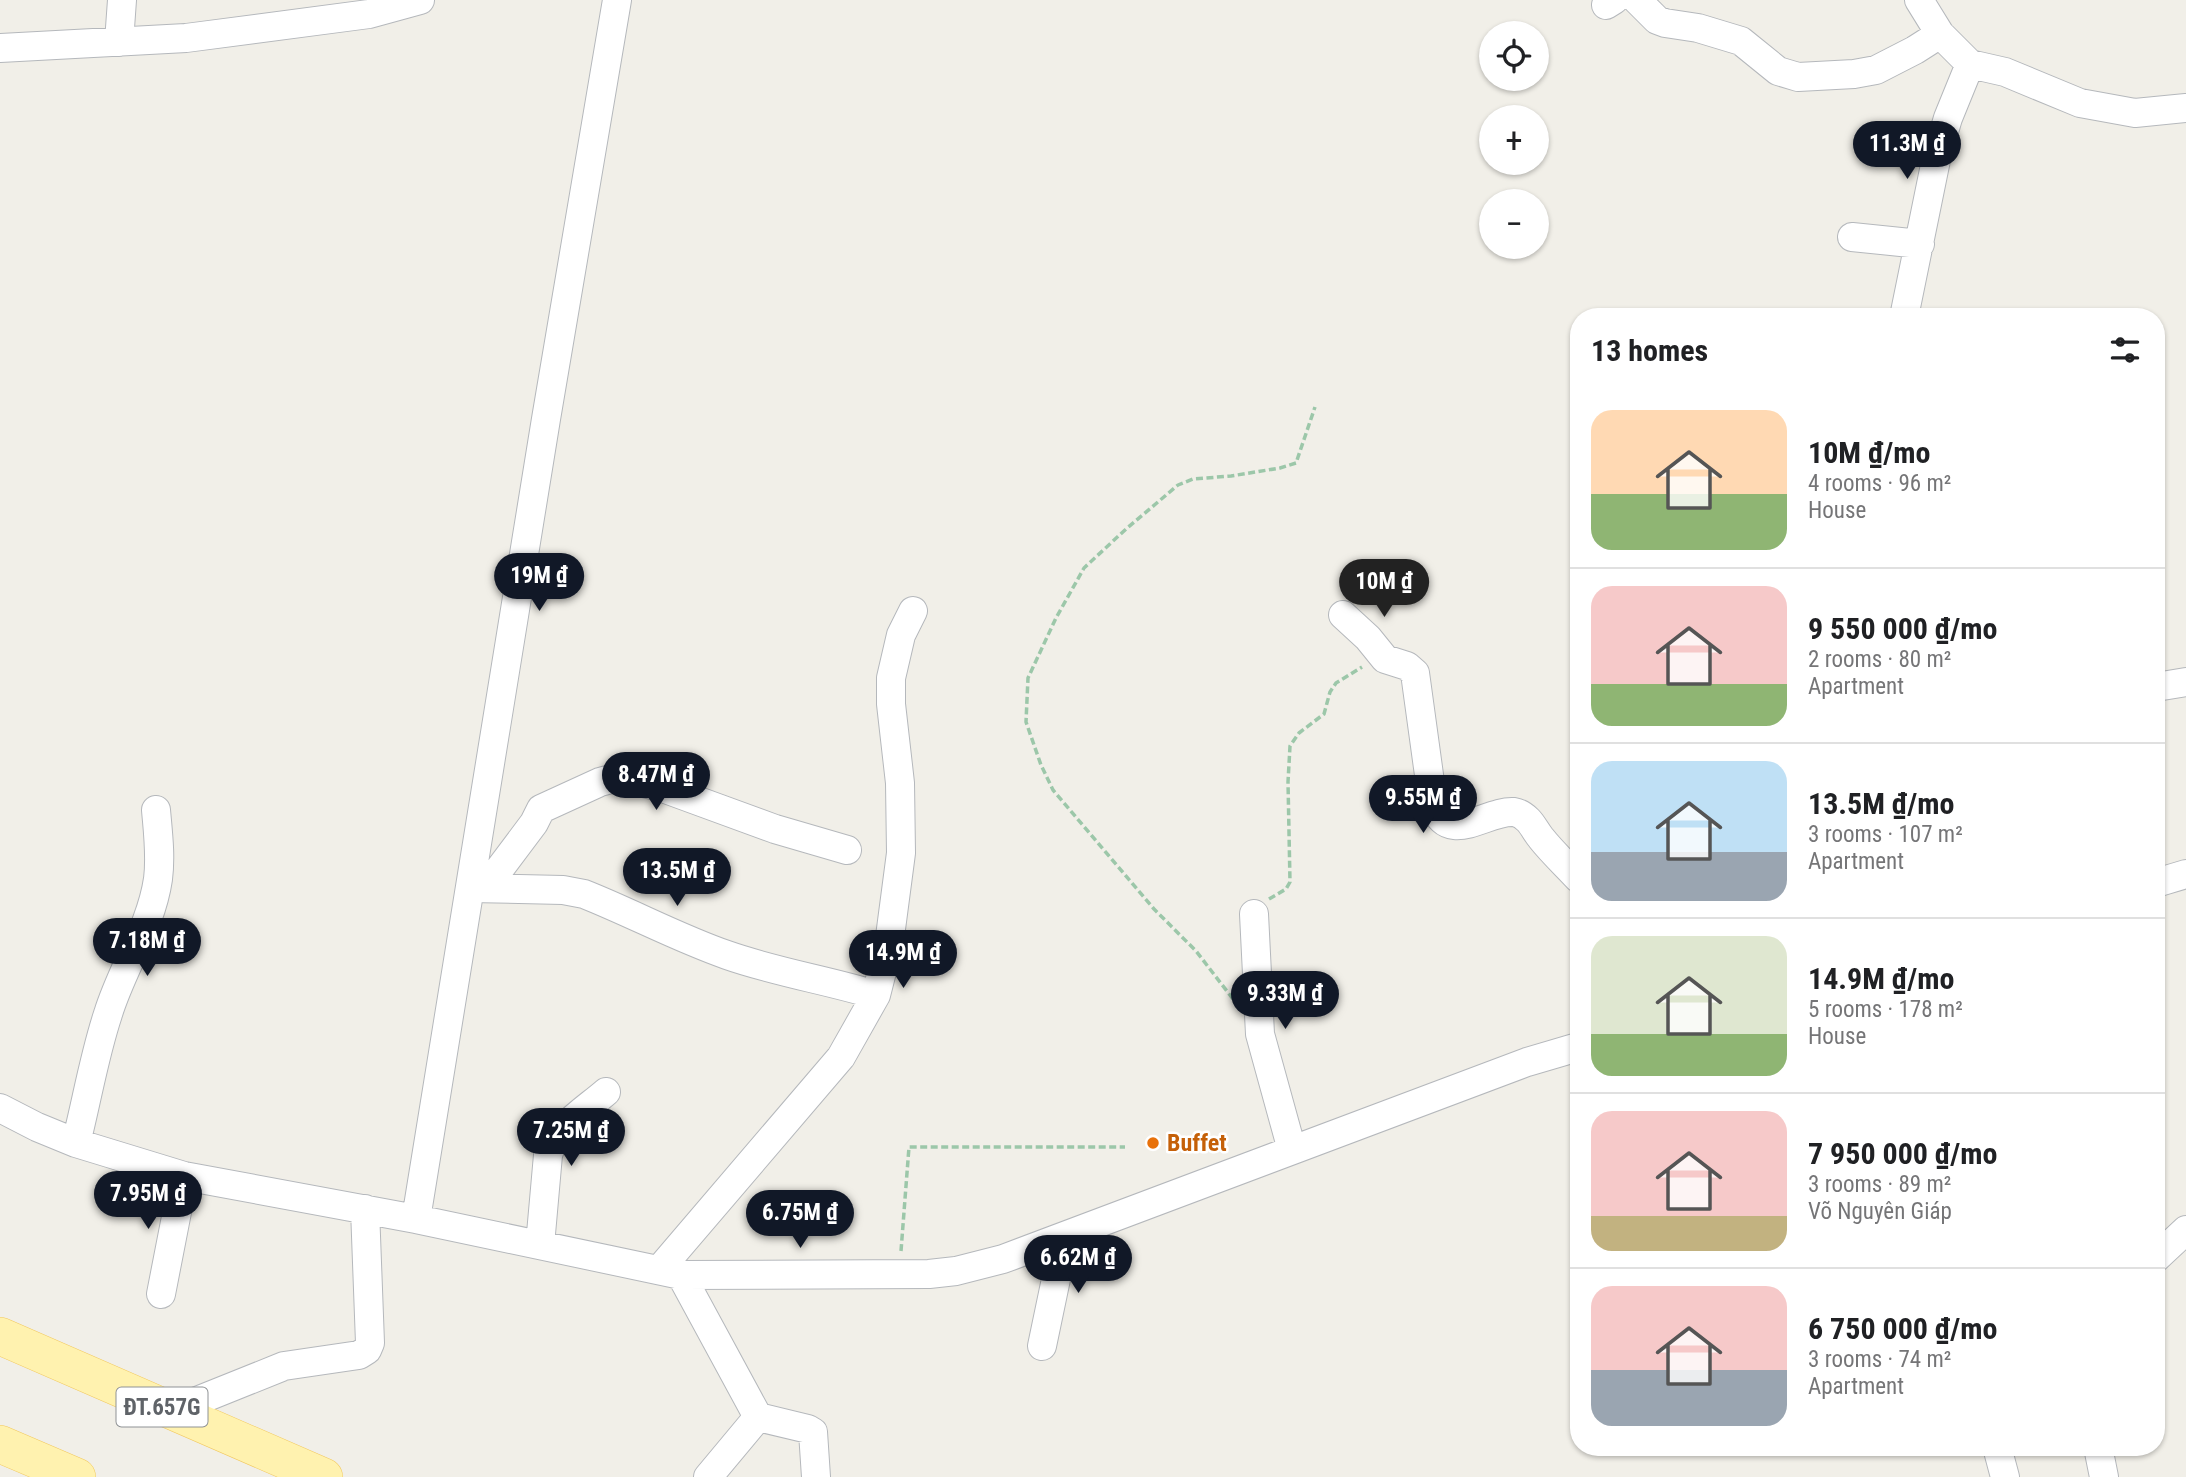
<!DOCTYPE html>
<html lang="en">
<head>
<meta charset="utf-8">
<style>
  :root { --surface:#fff; --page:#f6f6f6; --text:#202124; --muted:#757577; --line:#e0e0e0; --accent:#111827 }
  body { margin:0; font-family:"Roboto Condensed",sans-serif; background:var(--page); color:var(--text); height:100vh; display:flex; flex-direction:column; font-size:26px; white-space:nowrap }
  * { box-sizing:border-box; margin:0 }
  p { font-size:23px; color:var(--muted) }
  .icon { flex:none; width:38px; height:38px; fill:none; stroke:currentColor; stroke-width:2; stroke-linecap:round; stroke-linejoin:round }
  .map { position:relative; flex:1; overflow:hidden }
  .panel { position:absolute; left:1570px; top:308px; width:595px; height:1148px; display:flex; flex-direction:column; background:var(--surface); border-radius:28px; box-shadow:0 2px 5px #0004 }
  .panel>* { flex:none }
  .controls { position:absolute; left:1479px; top:21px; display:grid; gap:14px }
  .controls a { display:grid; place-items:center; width:70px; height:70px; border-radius:50%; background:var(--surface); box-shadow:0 2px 5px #0004; font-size:35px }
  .price { position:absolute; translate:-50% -60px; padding:0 16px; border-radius:24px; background:var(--accent); color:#fff; font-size:23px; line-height:46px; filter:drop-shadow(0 2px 4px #0008) }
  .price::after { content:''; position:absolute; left:50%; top:42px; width:21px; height:16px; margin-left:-10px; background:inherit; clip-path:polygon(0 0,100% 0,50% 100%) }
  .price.selected { background:#222; color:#fff }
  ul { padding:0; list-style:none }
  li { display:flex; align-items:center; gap:21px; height:175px; padding:0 21px }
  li+li { border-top:2px solid var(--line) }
  li span { display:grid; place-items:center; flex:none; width:196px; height:140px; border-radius:21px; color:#555 }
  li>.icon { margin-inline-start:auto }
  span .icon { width:84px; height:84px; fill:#fffc; stroke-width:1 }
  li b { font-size:30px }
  h2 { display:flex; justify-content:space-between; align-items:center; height:84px; padding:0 21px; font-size:30px }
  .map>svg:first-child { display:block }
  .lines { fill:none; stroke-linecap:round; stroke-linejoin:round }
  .minor-casing { stroke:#b5b8bc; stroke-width:30 }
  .major-casing { stroke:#f2c960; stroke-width:38 }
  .path { stroke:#9cc7a9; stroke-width:3.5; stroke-dasharray:7 3.5; stroke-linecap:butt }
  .minor { stroke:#fff; stroke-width:28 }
  .major { stroke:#fff2af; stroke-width:37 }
  .food-dot { fill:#e8710a; stroke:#fff; stroke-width:2.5 }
  .labels { text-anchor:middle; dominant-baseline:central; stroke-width:5; stroke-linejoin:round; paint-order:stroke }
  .shield { fill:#fff; stroke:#8f9295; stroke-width:2 }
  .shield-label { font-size:23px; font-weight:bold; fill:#5f6368 }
  .food-label { font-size:24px; font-weight:bold; fill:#c56008; stroke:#fff; text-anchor:start }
</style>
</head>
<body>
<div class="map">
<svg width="2186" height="1477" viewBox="0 0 2186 1477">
  <rect width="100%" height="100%" fill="#f1efe8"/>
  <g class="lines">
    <defs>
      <path id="minor" d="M1637 0 1657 20 1665 23 1698 28 1741 41 1778 71 1798 77 1854 74 1876 70 1915 50 1940 34
        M1919 0 1940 34 1970 64 2005 72 2080 103 2135 113 2186 108
        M1606 5 1614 0
        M119 42 122 0
        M0 48 186 38 369 14 420 0
        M1852 237 1920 244
        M1904 317 1937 155 1948 118 1970 64
        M1343 615 1368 638 1385 659 1407 666 1415 673 1433 804C1448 848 1486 810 1514 812 1520 813 1524 816 1528 820 1533 825 1536 832 1541 838 1552 852 1566 865 1578 878
        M2156 687 2186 682
        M2156 883 2186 874
        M486 887 534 823 541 809 600 782 618 777 660 787 775 829 847 850
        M470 888 563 890 584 894C632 913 678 938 727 955 775 972 827 980 876 995
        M1254 914 1260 1034 1292 1150
        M0 1108 37 1127 76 1143 184 1176 416 1219 681 1275 929 1274 956 1271 1003 1259 1527 1062 1578 1047
        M76 1143C87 1100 94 1056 108 1014 122 968 151 927 158 879 161 856 158 833 156 810
        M416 1219 546 419 617 0
        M540 1245 548 1155C556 1127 584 1111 606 1092
        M2156 1258 2186 1230
        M659 1270 841 1057 876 995 889 944 901 853 900 783 891 704V678L901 635 913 611
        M681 1275 758 1417 708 1477
        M161 1294 184 1176
        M1042 1346 1056 1279 1054 1240
        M172 1411 284 1366 359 1355 367 1350 370 1343 365 1209
        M758 1417 808 1429 813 1432 816 1477
        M1997 1447 2005 1477
        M2098 1447 2104 1477"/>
      <path id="major" d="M0 1336 324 1477
        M0 1444 77 1477"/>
    </defs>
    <!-- minor casing -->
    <use href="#minor" class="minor-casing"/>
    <!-- major casing -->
    <use href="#major" class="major-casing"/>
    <!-- path -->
    <path class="path" d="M1269 899 1286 889 1290 882 1288 782 1290 746 1299 733 1324 714 1330 692 1336 683 1362 667
      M1233 999 1196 951 1154 909 1053 790 1041 765 1026 722 1028 678 1056 618 1084 568 1126 529 1178 485 1193 479 1231 476 1280 468 1296 463 1315 407
      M901 1251 909 1147H1125"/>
    <!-- minor -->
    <use href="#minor" class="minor"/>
    <!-- major -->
    <use href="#major" class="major"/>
  </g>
  <!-- markers -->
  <circle class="food-dot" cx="1153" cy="1143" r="7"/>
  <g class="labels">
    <!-- shield labels -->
    <rect class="shield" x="116.5" y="1387.5" width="91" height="39" rx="5"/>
    <g class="shield-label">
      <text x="162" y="1407">ĐT.657G</text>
    </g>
    <!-- food labels -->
    <g class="food-label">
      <text x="1167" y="1143">Buffet</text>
    </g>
  </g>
</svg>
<div class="controls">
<a><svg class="icon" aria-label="locate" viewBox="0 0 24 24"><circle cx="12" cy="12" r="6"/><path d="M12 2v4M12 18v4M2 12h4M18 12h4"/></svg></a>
<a>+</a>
<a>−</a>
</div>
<b class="price" style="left:1907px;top:181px">11.3M ₫</b>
<b class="price" style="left:539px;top:613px">19M ₫</b>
<b class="price selected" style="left:1384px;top:619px">10M ₫</b>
<b class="price" style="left:656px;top:812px">8.47M ₫</b>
<b class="price" style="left:1423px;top:835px">9.55M ₫</b>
<b class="price" style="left:677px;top:908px">13.5M ₫</b>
<b class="price" style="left:147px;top:978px">7.18M ₫</b>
<b class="price" style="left:903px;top:990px">14.9M ₫</b>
<b class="price" style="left:1285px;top:1031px">9.33M ₫</b>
<b class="price" style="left:571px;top:1168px">7.25M ₫</b>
<b class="price" style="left:148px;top:1231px">7.95M ₫</b>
<b class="price" style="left:800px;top:1250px">6.75M ₫</b>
<b class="price" style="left:1078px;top:1295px">6.62M ₫</b>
<section class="panel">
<h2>13 homes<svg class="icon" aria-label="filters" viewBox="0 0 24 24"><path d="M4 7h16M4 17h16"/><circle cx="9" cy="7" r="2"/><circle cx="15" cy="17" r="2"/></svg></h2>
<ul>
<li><span style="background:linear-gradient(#ffd9b3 60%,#8fb573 0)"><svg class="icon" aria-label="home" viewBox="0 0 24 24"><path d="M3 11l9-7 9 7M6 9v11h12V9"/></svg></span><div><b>10M ₫/mo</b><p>4 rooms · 96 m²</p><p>House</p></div></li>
<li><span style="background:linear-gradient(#f6c9c9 70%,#8fb573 0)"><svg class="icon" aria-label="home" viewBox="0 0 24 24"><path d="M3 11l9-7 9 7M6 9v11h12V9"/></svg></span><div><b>9 550 000 ₫/mo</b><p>2 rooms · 80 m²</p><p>Apartment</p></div></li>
<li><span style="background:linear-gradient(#bfe0f5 65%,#9aa5b1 0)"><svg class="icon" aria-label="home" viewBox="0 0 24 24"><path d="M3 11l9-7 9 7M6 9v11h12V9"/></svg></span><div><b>13.5M ₫/mo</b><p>3 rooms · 107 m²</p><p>Apartment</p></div></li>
<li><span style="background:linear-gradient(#dfe7d0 70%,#8fb573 0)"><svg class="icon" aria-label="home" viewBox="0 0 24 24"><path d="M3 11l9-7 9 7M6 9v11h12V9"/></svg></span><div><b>14.9M ₫/mo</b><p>5 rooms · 178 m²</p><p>House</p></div></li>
<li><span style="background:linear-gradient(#f6c9c9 75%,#c2b280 0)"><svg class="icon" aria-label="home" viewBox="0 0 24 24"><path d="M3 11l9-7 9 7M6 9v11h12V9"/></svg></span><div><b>7 950 000 ₫/mo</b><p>3 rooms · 89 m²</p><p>Võ Nguyên Giáp</p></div></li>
<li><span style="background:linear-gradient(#f6c9c9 60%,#9aa5b1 0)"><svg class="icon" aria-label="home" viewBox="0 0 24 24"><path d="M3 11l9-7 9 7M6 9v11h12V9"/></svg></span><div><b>6 750 000 ₫/mo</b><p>3 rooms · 74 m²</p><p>Apartment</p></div></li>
</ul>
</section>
</div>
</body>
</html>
